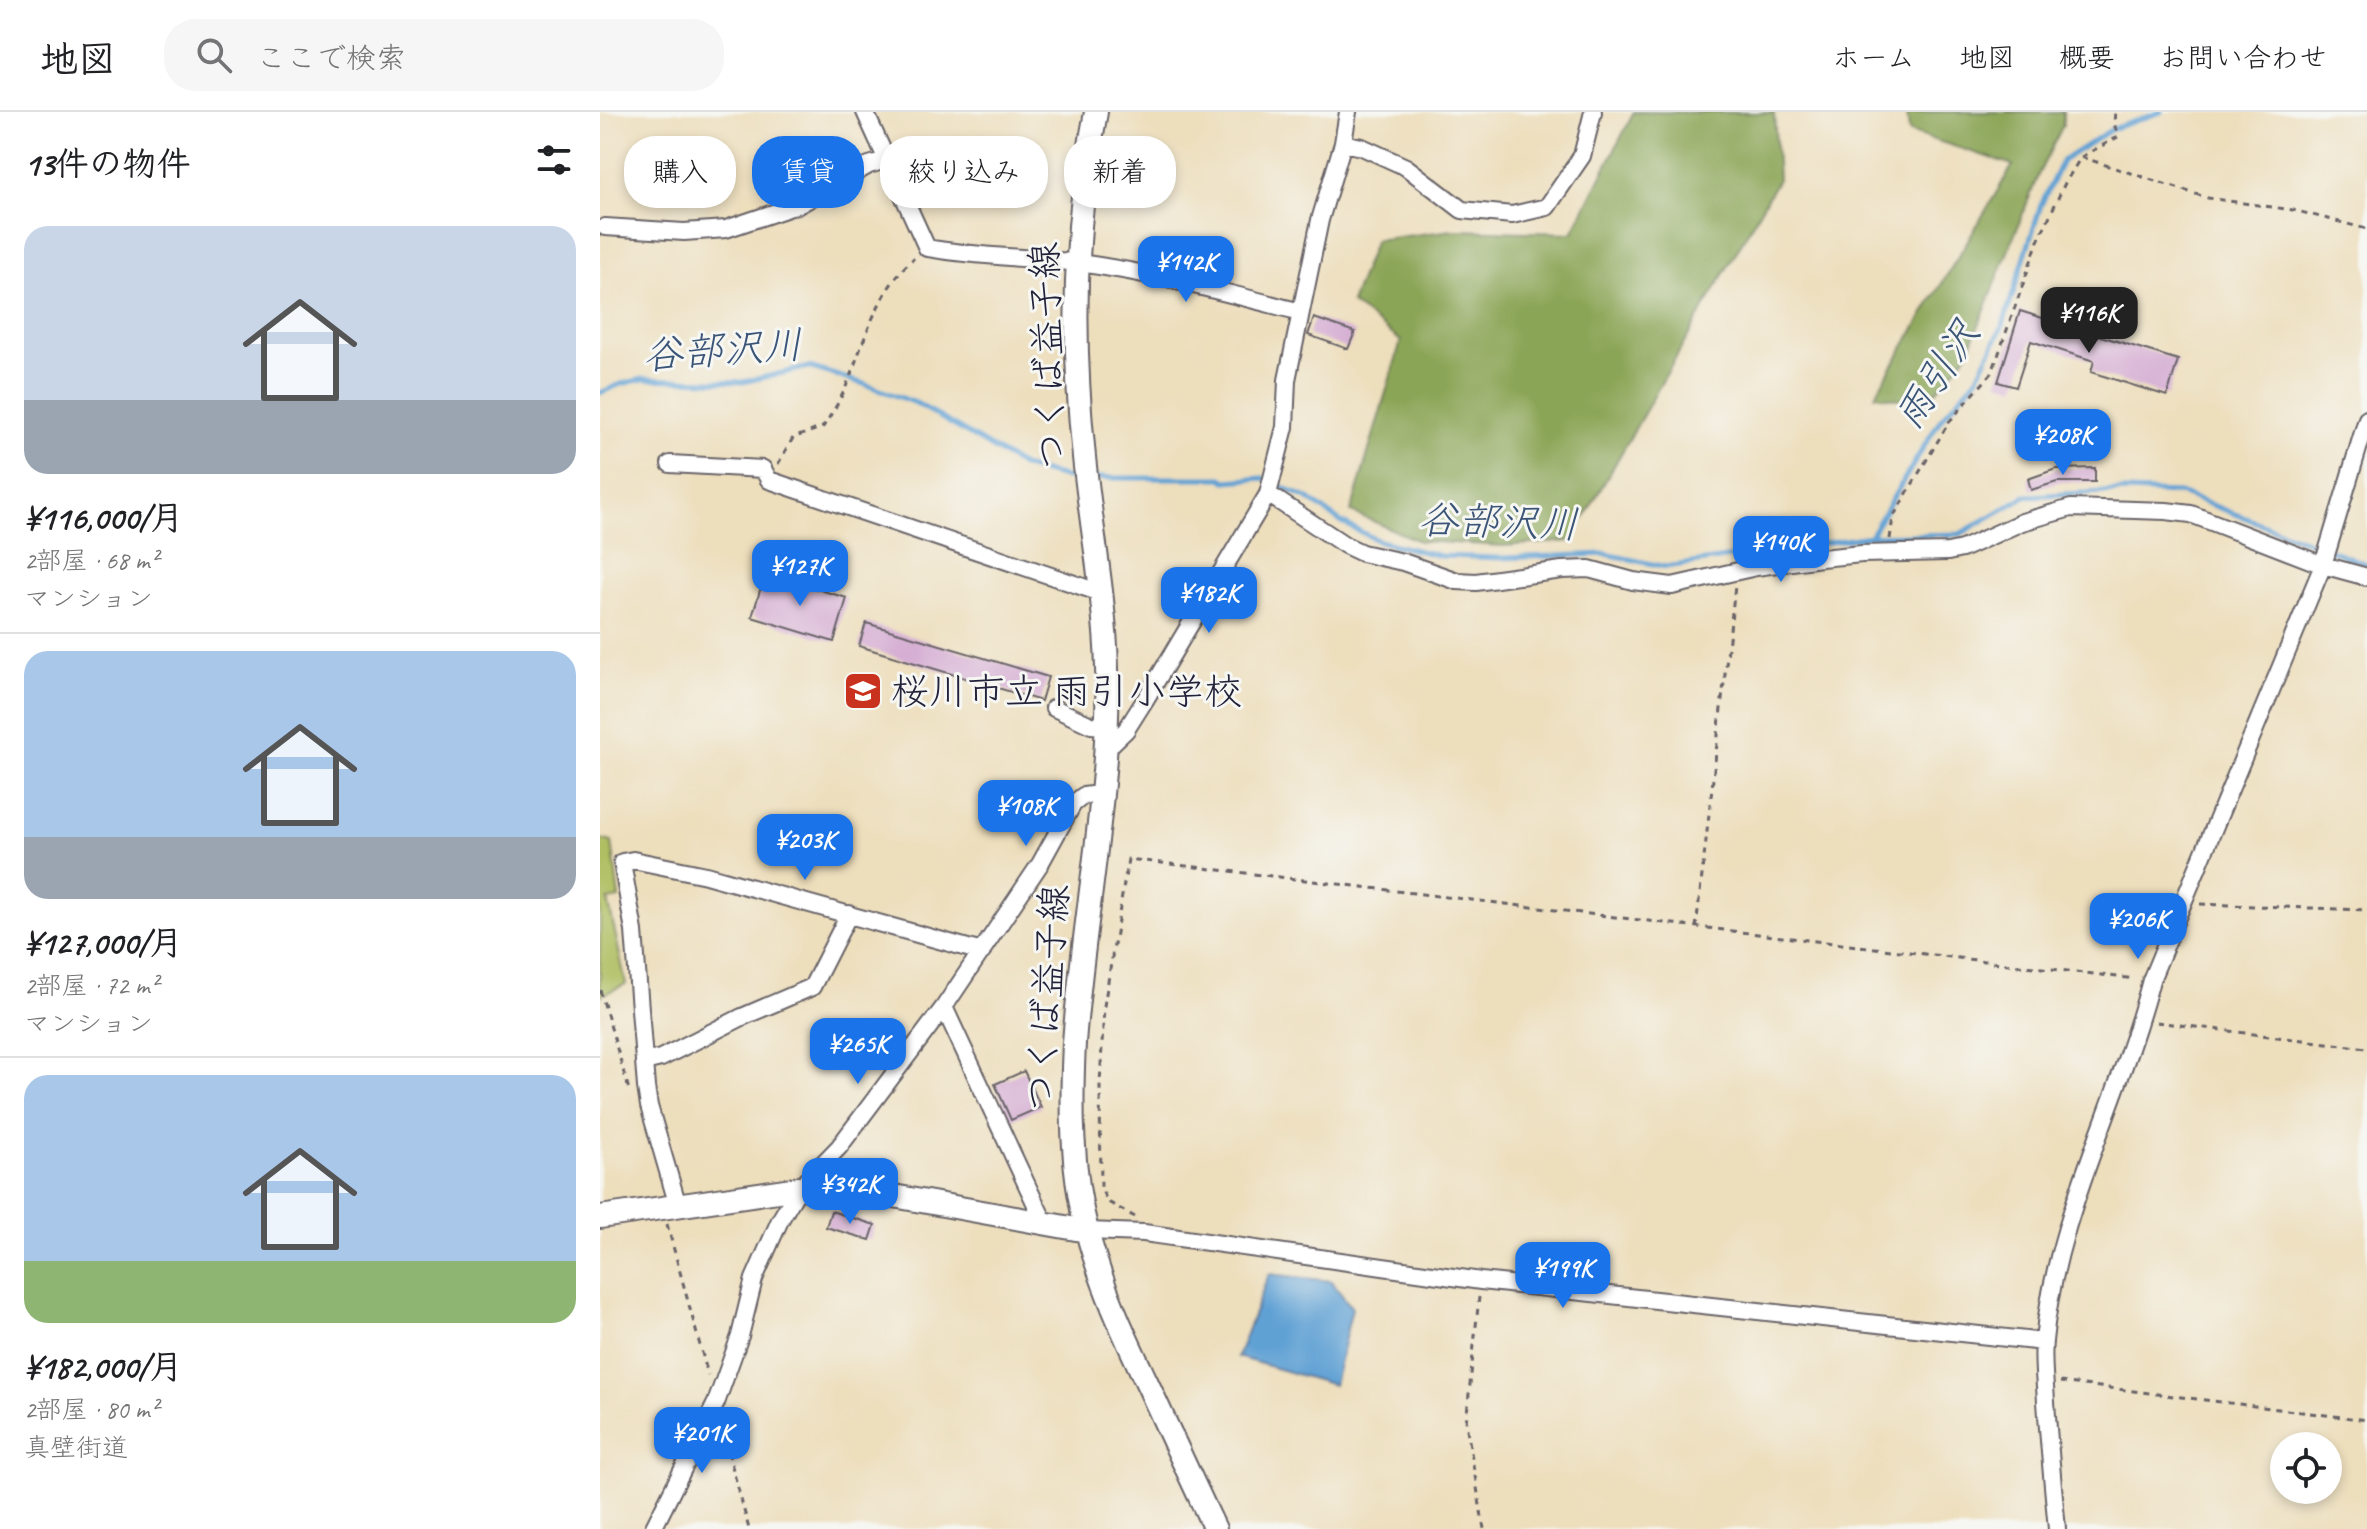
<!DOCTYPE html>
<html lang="ja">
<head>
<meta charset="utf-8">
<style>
  :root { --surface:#fff; --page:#f6f6f6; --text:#202124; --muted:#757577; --line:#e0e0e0; --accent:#1a73e8 }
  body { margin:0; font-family:Caveat,"Klee One",sans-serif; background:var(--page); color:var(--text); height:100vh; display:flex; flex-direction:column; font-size:30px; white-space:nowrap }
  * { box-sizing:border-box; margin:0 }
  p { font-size:26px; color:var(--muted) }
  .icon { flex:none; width:44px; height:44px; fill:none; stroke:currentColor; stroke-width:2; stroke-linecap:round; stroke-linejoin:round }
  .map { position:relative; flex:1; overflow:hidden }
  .drawer { display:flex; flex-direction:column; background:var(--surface); width:600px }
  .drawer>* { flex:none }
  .banner { position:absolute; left:24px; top:24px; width:760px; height:72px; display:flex; gap:16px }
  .tools { position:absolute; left:1670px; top:1320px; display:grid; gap:16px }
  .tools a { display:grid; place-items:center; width:72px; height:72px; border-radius:50%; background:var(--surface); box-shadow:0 4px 12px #0003; font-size:40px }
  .price { position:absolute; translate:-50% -68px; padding:0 18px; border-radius:16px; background:var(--accent); color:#fff; font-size:26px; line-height:52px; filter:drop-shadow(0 2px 4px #0008) }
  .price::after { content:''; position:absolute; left:50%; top:48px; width:24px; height:18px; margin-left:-12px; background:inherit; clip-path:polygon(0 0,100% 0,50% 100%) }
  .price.selected { background:#222; color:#fff }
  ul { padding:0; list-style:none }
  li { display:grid; align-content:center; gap:16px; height:424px; padding:0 24px }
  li+li { border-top:2px solid var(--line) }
  li span { display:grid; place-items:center; height:248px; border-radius:24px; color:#555 }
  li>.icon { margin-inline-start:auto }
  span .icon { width:144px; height:144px; fill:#fffc; stroke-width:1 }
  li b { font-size:34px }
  h2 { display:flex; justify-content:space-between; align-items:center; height:96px; padding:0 24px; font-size:34px }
  .tag { padding:0 28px; border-radius:32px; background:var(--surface); box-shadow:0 4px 12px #0003; font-size:28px; line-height:72px }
  .tag.selected { background:var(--accent); color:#fff }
  header { display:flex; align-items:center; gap:48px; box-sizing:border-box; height:112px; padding:0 40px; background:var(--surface); border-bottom:2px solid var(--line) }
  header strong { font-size:38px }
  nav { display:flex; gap:44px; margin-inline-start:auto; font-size:28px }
  .search { width:560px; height:72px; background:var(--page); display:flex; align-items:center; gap:20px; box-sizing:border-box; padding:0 28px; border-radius:32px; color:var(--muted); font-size:30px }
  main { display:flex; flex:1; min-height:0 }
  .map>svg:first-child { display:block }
  .green { fill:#afbe60; stroke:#68704e; stroke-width:2 }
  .forest { fill:#8ba556; stroke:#566448; stroke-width:2 }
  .water { fill:#61a1d4; stroke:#426288; stroke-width:2 }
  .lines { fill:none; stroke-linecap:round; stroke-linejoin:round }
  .stream { stroke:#61a1d4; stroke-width:5 }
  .building { fill:#d5add3 }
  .minor-casing { stroke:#696468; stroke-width:20 }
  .major-casing { stroke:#696468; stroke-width:26 }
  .path { stroke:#696468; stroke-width:3; stroke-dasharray:6 6; stroke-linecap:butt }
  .minor { stroke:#fff; stroke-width:16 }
  .major { stroke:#fff; stroke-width:22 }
  .labels { text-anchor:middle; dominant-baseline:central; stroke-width:6; stroke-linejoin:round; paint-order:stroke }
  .street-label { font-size:38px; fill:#22223b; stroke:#f6f6f2 }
  .poi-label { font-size:38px; fill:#22223b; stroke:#f6f6f2; text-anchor:start }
  .water-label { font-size:40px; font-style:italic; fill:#3b5578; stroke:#f6f6f2 }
</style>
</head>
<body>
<header>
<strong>地図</strong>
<div class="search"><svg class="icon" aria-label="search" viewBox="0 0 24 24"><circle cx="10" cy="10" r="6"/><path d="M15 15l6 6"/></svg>ここで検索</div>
<nav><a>ホーム</a><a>地図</a><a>概要</a><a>お問い合わせ</a></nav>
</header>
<main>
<section class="drawer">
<h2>13件の物件<svg class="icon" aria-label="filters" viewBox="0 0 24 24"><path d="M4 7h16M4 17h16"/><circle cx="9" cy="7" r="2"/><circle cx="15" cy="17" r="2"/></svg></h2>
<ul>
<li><span style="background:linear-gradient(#c9d6e8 70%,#9aa5b1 0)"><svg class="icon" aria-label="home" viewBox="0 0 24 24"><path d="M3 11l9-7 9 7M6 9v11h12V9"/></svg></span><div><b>¥116,000/月</b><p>2部屋 · 68 m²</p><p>マンション</p></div></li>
<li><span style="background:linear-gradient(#a9c7e8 75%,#9aa5b1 0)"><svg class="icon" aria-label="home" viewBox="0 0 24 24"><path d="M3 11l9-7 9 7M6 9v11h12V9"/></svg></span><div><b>¥127,000/月</b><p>2部屋 · 72 m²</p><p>マンション</p></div></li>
<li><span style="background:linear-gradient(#a9c7e8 75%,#8fb573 0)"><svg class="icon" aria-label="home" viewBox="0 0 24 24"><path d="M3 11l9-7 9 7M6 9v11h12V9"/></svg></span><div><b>¥182,000/月</b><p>2部屋 · 80 m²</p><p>真壁街道</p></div></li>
</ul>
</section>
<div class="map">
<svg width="1767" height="1417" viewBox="0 0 1767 1417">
  <rect width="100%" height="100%" fill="#f6f6f2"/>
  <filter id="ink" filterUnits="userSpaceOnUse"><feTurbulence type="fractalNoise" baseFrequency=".0125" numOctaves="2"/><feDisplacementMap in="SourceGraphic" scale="16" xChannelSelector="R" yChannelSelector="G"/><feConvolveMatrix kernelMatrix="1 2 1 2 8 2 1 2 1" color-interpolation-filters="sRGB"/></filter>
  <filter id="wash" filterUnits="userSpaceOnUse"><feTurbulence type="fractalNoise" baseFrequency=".006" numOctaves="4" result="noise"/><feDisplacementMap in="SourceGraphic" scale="32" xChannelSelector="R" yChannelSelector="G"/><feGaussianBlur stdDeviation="1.8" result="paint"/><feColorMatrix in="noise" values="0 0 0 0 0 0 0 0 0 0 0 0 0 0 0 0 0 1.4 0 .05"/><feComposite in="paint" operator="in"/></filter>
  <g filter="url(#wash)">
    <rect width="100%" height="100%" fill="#eddebc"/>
    <!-- green -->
    <path class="green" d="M0 727 12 730 19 786 8 788 26 872 0 884Z"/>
    <!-- forest -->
    <path class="forest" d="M1034 0 1174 1 1178 67 971 429 903 434 819 429 751 400 801 229 751 191 775 128 853 118 972 121Z
      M1307 0H1463V13L1439 61 1367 243 1326 291 1275 283 1413 53 1309 20Z"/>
    <!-- water -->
    <path class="water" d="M669 1162 731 1169 752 1196 734 1273 637 1245Z"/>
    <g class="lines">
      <!-- stream -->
      <path class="stream" d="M0 281 21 272 43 267 143 270 209 255 264 272 316 291 424 355 468 366H480
        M494 366H622L626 369 663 366 707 386 741 410 779 429 841 444 900 446 1006 442 1066 455 1270 424 1360 422 1426 384 1524 379 1580 381 1767 452
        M1270 424 1340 308 1377 266 1403 213 1441 93 1462 49 1512 17 1561 0"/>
    </g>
    <g id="blocks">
      <!-- building -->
      <path class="building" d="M415 34 436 37 430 78 409 75Z
        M1420 199 1578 248 1567 284 1491 260 1494 249 1431 229 1416 275 1398 270Z
        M714 206 755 220 748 237 708 223Z
        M1495 356V370H1457L1431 378 1428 367 1456 357Z
        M165 462 247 486 234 530 152 505Z
        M266 511 448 565 441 589 259 534Z
        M424 959 441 995 411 1008 395 972Z
        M231 1099 275 1113 270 1128 226 1115Z"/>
    </g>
  </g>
  <g filter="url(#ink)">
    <use href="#blocks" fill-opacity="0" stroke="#696468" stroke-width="2"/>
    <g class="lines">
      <defs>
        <path id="minor" d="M265 0 327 136C377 145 428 145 479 151 554 161 627 181 701 200
          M743 31 762 35 806 55 862 98 912 103 947 95 982 44 993 0
          M5 115 84 120 126 117 200 92 269 53 286 48
          M70 352 163 357 169 368 501 481
          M668 382 745 433 762 441 803 450 857 469 876 470 962 458 989 457 1033 469 1072 474 1156 455 1221 446 1262 442 1348 440 1362 437 1422 410 1471 396 1566 399 1591 402 1723 453 1767 465
          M454 596 491 613 505 614
          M504 639 526 618 545 588 668 382 685 315 687 268 701 200 720 108 743 31 748 0
          M344 895 445 1112
          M44 950 61 946 142 905 212 875 249 802
          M78 1094 49 994 46 975 34 819 22 750 33 748 106 763 382 840
          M487 1119 544 1121 881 1169 1444 1230
          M53 1417 116 1291 140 1224 154 1167 180 1108 199 1076 239 1035 344 895 440 752 473 692 483 684 500 682
          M1457 1417C1453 1375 1449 1332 1446 1290 1445 1270 1442 1249 1444 1229 1456 1102 1519 990 1551 868L1723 453 1767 307"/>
        <path id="major" d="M496 0C473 113 472 230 484 345 491 415 505 485 507 556 511 678 483 808 474 931 471 993 471 1059 487 1119 501 1173 524 1223 548 1273 570 1321 592 1369 615 1417
          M0 1105 199 1076 277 1081 487 1119"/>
      </defs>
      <!-- minor casing -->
      <use href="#minor" class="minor-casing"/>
      <!-- major casing -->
      <use href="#major" class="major-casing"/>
      <!-- path -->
      <path class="path" d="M1481 45 1608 86 1693 98 1767 117
        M178 352 193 326 223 315C231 303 239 290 245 277 264 232 276 179 314 146
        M1290 427 1293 405 1349 310 1392 261 1438 129 1465 71 1481 45 1518 25 1514 11 1515 0
        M1600 792 1767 798
        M1096 816 1135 474
        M0 878 29 978
        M1556 910 1767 936
        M535 1105 508 1090 501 1077 500 973 504 894 528 747 1535 867
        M67 1112 108 1263
        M879 1185 866 1311 884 1417
        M1460 1270 1767 1308
        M122 1317 149 1417"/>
      <!-- minor -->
      <use href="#minor" class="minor"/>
      <!-- major -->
      <use href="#major" class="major"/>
    </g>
  </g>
  <!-- icons -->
  <defs>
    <symbol id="school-square" viewBox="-11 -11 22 22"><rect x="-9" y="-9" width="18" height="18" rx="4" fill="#c8321e" stroke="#f6f6f2"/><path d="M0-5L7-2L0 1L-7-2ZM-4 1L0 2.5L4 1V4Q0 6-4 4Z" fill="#fff"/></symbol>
  </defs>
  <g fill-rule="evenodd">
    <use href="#school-square" x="241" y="557" width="44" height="44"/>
  </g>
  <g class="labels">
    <!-- street labels -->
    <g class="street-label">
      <text transform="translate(448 244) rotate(-92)">つくば益子線</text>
      <text transform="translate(447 886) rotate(-86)">つくば益子線</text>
    </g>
    <!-- poi labels -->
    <g class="poi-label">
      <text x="291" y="579">桜川市立 雨引小学校</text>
    </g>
    <!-- water labels -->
    <g class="water-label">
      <text transform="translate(123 238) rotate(-4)">谷部沢川</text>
      <text transform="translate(1337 263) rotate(-57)">雨引沢</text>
      <text transform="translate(899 410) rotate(2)">谷部沢川</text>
    </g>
  </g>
</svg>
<div class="tools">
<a><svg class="icon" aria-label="locate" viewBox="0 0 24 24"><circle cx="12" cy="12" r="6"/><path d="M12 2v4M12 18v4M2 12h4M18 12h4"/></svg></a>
</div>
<b class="price" style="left:586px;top:192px">¥142K</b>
<b class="price selected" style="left:1489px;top:243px">¥116K</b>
<b class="price" style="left:1463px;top:365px">¥208K</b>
<b class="price" style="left:1181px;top:472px">¥140K</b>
<b class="price" style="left:200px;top:496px">¥127K</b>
<b class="price" style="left:609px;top:523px">¥182K</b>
<b class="price" style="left:426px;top:736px">¥108K</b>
<b class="price" style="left:205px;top:770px">¥203K</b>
<b class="price" style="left:1538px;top:849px">¥206K</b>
<b class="price" style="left:258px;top:974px">¥265K</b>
<b class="price" style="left:250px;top:1114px">¥342K</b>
<b class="price" style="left:963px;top:1198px">¥199K</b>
<b class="price" style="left:102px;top:1363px">¥201K</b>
<div class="banner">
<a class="tag">購入</a>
<a class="tag selected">賃貸</a>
<a class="tag">絞り込み</a>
<a class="tag">新着</a>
</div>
</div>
</main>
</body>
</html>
